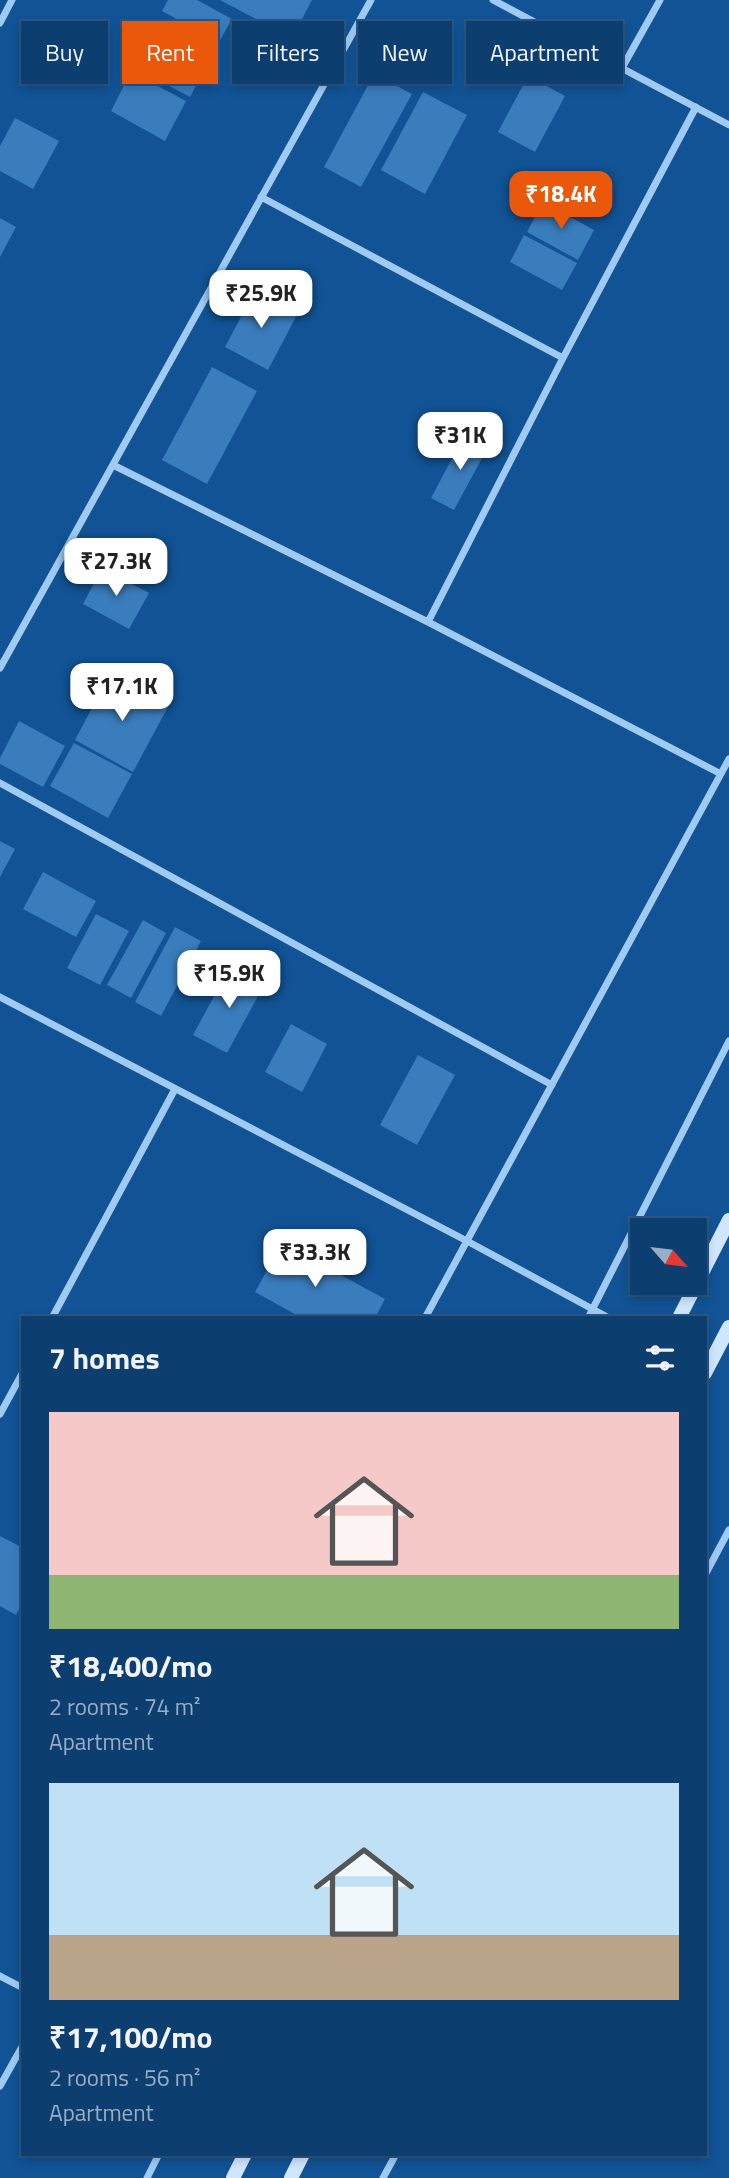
<!DOCTYPE html>
<html lang="en">
<head>
<meta charset="utf-8">
<style>
  :root { --surface:#0d3e70; --page:#1b4978; --text:#f1f3f6; --muted:#9aaec3; --line:#2d5783; --accent:#ea580c }
  body { margin:0; font-family:"Titillium Web",sans-serif; background:var(--page); color:var(--text); height:100vh; display:flex; flex-direction:column; font-size:26px; white-space:nowrap }
  * { box-sizing:border-box; margin:0 }
  p { font-size:23px; color:var(--muted) }
  .icon { flex:none; width:38px; height:38px; fill:none; stroke:currentColor; stroke-width:2; stroke-linecap:round; stroke-linejoin:round }
  .map { position:relative; flex:1; overflow:hidden }
  .panel { position:absolute; left:21px; top:1316px; width:686px; height:840px; display:flex; flex-direction:column; background:var(--surface); border-radius:0px; box-shadow:0 4px 10px #0003,0 0 0 2px var(--line) }
  .panel>* { flex:none }
  .top-card { position:absolute; left:21px; top:21px; width:688px; height:63px; display:flex; gap:14px }
  .needle { width:46px; rotate:118deg }
  .controls { position:absolute; left:630px; top:1218px; display:grid; gap:14px }
  .controls a { display:grid; place-items:center; width:77px; height:77px; border-radius:0px; background:var(--surface); box-shadow:0 4px 10px #0003,0 0 0 2px var(--line); font-size:35px }
  .price { position:absolute; translate:-50% -60px; padding:0 16px; border-radius:14px; background:#fff; color:#222; font-size:23px; line-height:46px; filter:drop-shadow(0 2px 4px #0008) }
  .price::after { content:''; position:absolute; left:50%; top:42px; width:21px; height:16px; margin-left:-10px; background:inherit; clip-path:polygon(0 0,100% 0,50% 100%) }
  .price.on { background:var(--accent); color:#fff }
  ul { padding:0; list-style:none }
  li { display:grid; align-content:center; gap:14px; height:371px; padding:0 28px }
  li span { display:grid; place-items:center; height:217px; border-radius:0px; color:#555 }
  li>.icon { margin-inline-start:auto }
  span .icon { width:126px; height:126px; fill:#fffc; stroke-width:1 }
  li b { font-size:30px }
  h2 { display:flex; justify-content:space-between; align-items:center; height:84px; padding:0 28px; font-size:30px }
  .pill { padding:0 24px; border-radius:0px; background:var(--surface); box-shadow:0 4px 10px #0003,0 0 0 2px var(--line); font-size:24px; line-height:63px }
  .pill.on { background:var(--accent); color:#fff }
  .map>svg:first-child { display:block }
  .building { fill:#3a7dbd }
  .lines { fill:none; stroke-linecap:round; stroke-linejoin:round }
  .street { stroke:#9fcbf3; stroke-width:7 }
  .secondary { stroke:#cfe6fd; stroke-width:14 }
</style>
</head>
<body>
<div class="map">
<svg width="729" height="2178" viewBox="0 0 729 2178">
  <rect width="100%" height="100%" fill="#115395"/>
  <!-- building -->
  <path class="building" d="M168 0H197L232 19 219 42 162 11Z
    M220 0H312L292 38Z
    M154 20 214 52 190 97 130 65Z
    M131 72 186 101 165 141 111 111Z
    M374 74 412 94 361 187 324 167Z
    M528 76 565 96 535 152 498 132Z
    M423 92 467 115 425 194 381 170Z
    M15 118 59 141 33 189 0 171V146Z
    M543 202 594 230 578 260 527 232Z
    M0 218 16 227 0 257Z
    M524 235 577 263 562 290 510 262Z
    M255 290 298 313 268 370 225 347Z
    M212 367 257 391 207 484 162 460Z
    M465 434 488 447 454 510 431 498Z
    M102 568 149 593 129 629 83 604Z
    M110 674 169 705 133 772 75 740Z
    M19 721 65 746 43 787 0 764V758Z
    M74 743 132 774 108 818 50 786Z
    M0 841 15 849 0 877Z
    M43 872 96 901 76 937 23 909Z
    M96 914 129 931 100 985 67 968Z
    M143 920 166 933 131 998 107 985Z
    M175 927 201 941 161 1016 135 1002Z
    M230 967 264 985 227 1053 193 1035Z
    M291 1024 327 1044 302 1092 265 1072Z
    M418 1055 455 1075 417 1145 380 1125Z
    M282 1243 385 1299 375 1318H302L255 1292Z
    M0 1536 23 1548V1601L16 1615 0 1606Z"/>
  <g class="lines">
    <!-- street -->
    <path class="street" d="M493 0 729 125
      M0 23 12 0
      M622 68 660 0
      M261 197 563 358
      M113 465 428 622 721 774
      M428 622 563 358 696 107
      M0 668 371 0
      M0 783 552 1085
      M0 997 467 1241 609 1318
      M52 1318 175 1089
      M425 1318 729 759
      M588 1318 729 1041
      M0 1414 23 1372
      M705 1575 729 1530
      M0 1976 23 1988
      M0 2086 23 2045
      M147 2178 159 2154
      M383 2178 396 2154"/>
    <!-- secondary -->
    <path class="secondary" d="M679 1318 729 1220
      M705 1373 729 1327
      M233 2178 245 2154
      M291 2178 303 2154"/>
  </g>
</svg>
<div class="controls">
<a><svg class="needle" viewBox="-14 -14 28 28"><path d="M0-13l5 13h-10z" fill="#e53935"/><path d="M0 13l5-13h-10z" fill="#9aaec3"/></svg></a>
</div>
<b class="price on" style="left:561px;top:231px">₹18.4K</b>
<b class="price" style="left:261px;top:330px">₹25.9K</b>
<b class="price" style="left:460px;top:472px">₹31K</b>
<b class="price" style="left:116px;top:598px">₹27.3K</b>
<b class="price" style="left:122px;top:723px">₹17.1K</b>
<b class="price" style="left:229px;top:1010px">₹15.9K</b>
<b class="price" style="left:315px;top:1289px">₹33.3K</b>
<div class="top-card">
<a class="pill">Buy</a>
<a class="pill on">Rent</a>
<a class="pill">Filters</a>
<a class="pill">New</a>
<a class="pill">Apartment</a>
</div>
<section class="panel">
<h2>7 homes<svg class="icon" aria-label="filters" viewBox="0 0 24 24"><path d="M4 7h16M4 17h16"/><circle cx="9" cy="7" r="2"/><circle cx="15" cy="17" r="2"/></svg></h2>
<ul>
<li><span style="background:linear-gradient(#f6c9c9 75%,#8fb573 0)"><svg class="icon" aria-label="home" viewBox="0 0 24 24"><path d="M3 11l9-7 9 7M6 9v11h12V9"/></svg></span><div><b>₹18,400/mo</b><p>2 rooms · 74 m²</p><p>Apartment</p></div></li>
<li><span style="background:linear-gradient(#bfe0f5 70%,#b9a48a 0)"><svg class="icon" aria-label="home" viewBox="0 0 24 24"><path d="M3 11l9-7 9 7M6 9v11h12V9"/></svg></span><div><b>₹17,100/mo</b><p>2 rooms · 56 m²</p><p>Apartment</p></div></li>
</ul>
</section>
</div>
</body>
</html>
